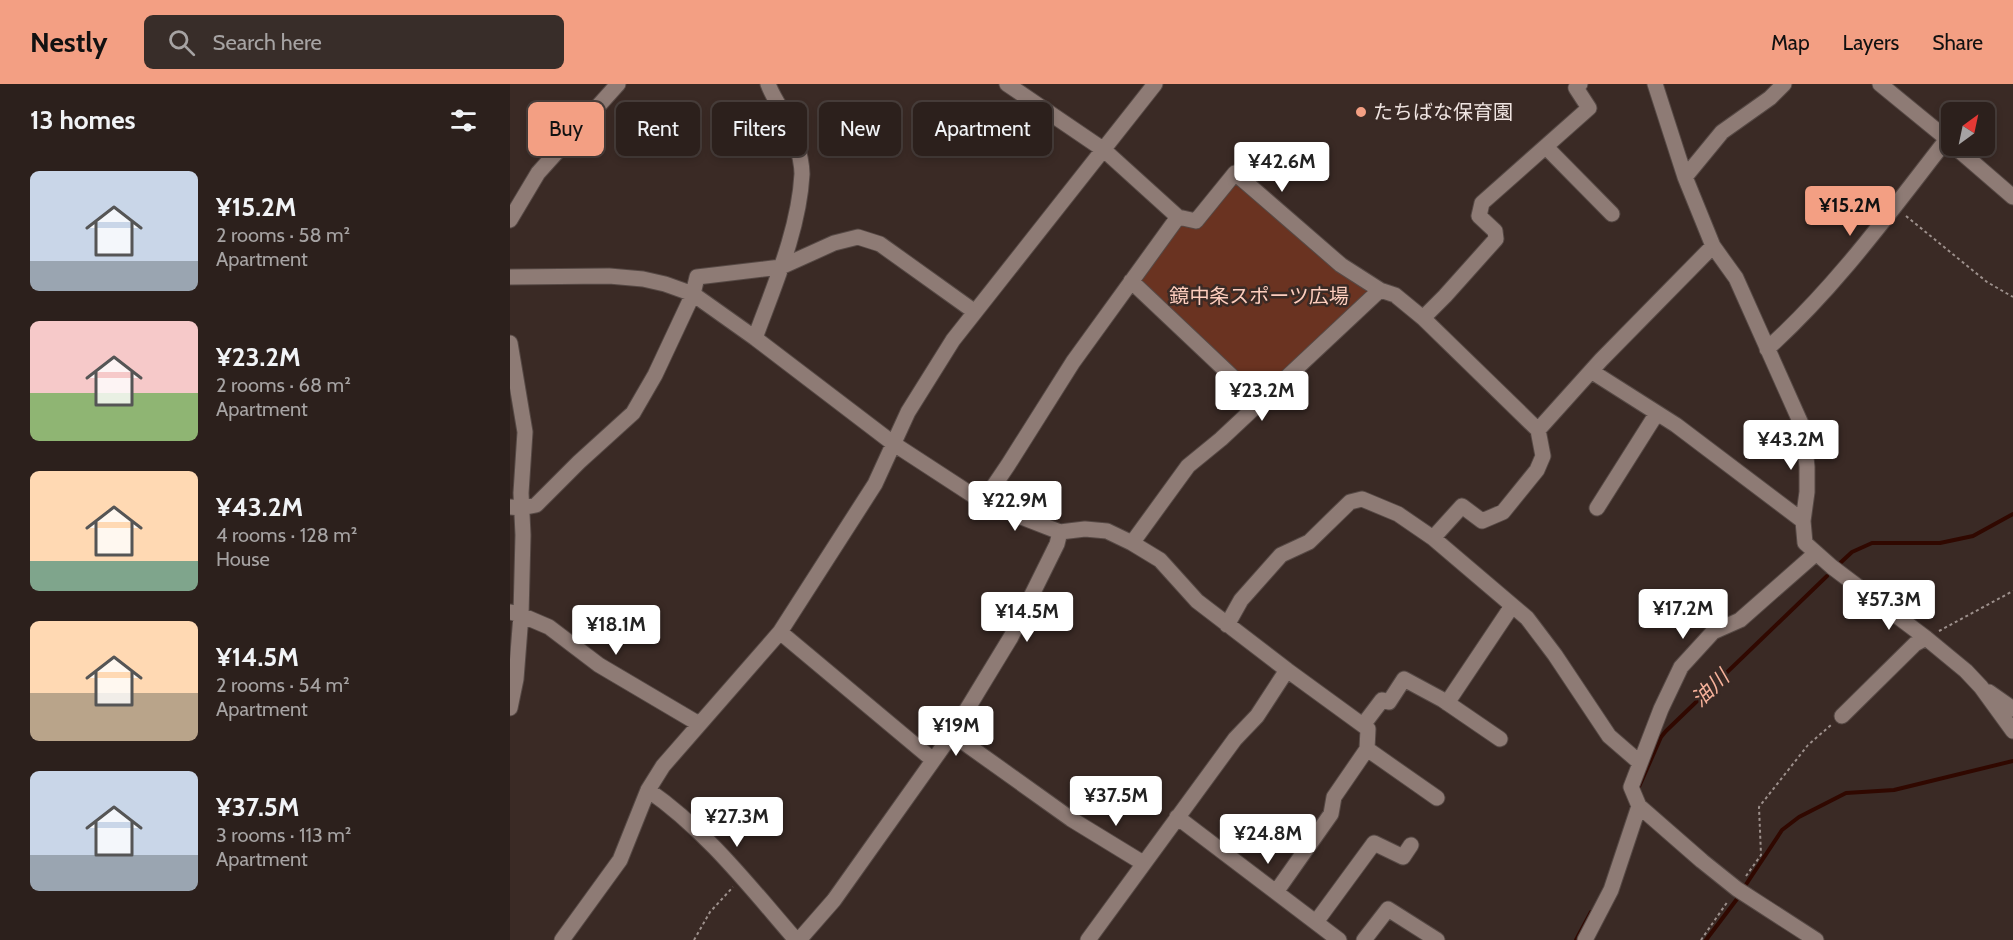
<!DOCTYPE html>
<html lang="en">
<head>
<meta charset="utf-8">
<style>
  :root { --surface:#2c201c; --page:#382d29; --text:#f1f3f6; --muted:#a6a3a3; --line:#483e3b; --accent:#f39f83 }
  body { margin:0; font-family:Cabin,"Noto Sans JP",sans-serif; background:var(--page); color:var(--text); height:100vh; display:flex; flex-direction:column; font-size:22px; white-space:nowrap }
  * { box-sizing:border-box; margin:0 }
  p { font-size:20px; color:var(--muted) }
  .icon { flex:none; width:33px; height:33px; fill:none; stroke:currentColor; stroke-width:2; stroke-linecap:round; stroke-linejoin:round }
  .map { position:relative; flex:1; overflow:hidden }
  .side { display:flex; flex-direction:column; background:var(--surface); width:510px }
  .side>* { flex:none }
  .top-card { position:absolute; left:18px; top:18px; width:570px; height:54px; display:flex; gap:12px }
  .needle { width:39px; rotate:33deg }
  .controls { position:absolute; left:1431px; top:18px; display:grid; gap:12px }
  .controls a { display:grid; place-items:center; width:54px; height:54px; border-radius:9px; background:var(--surface); box-shadow:0 3px 9px #0003,0 0 0 2px var(--line); font-size:30px }
  .price { position:absolute; translate:-50% -51px; padding:0 14px; border-radius:6px; background:#fff; color:#222; font-size:20px; line-height:39px; filter:drop-shadow(0 2px 3px #0008) }
  .price::after { content:''; position:absolute; left:50%; top:36px; width:18px; height:14px; margin-left:-9px; background:inherit; clip-path:polygon(0 0,100% 0,50% 100%) }
  .price.active { background:var(--accent); color:#111 }
  ul { padding:0; list-style:none }
  li { display:flex; align-items:center; gap:18px; height:150px; padding:0 30px }
  li span { display:grid; place-items:center; flex:none; width:168px; height:120px; border-radius:9px; color:#555 }
  li>.icon { margin-inline-start:auto }
  span .icon { width:72px; height:72px; fill:#fffc; stroke-width:1 }
  li b { font-size:26px }
  h2 { display:flex; justify-content:space-between; align-items:center; height:72px; padding:0 30px; font-size:26px }
  .tag { padding:0 21px; border-radius:9px; background:var(--surface); box-shadow:0 3px 9px #0003,0 0 0 2px var(--line); font-size:21px; line-height:54px }
  .tag.active { background:var(--accent); color:#111 }
  header { display:flex; align-items:center; gap:36px; box-sizing:border-box; height:84px; padding:0 30px; background:var(--accent); color:#111 }
  header strong { font-size:28px }
  nav { display:flex; gap:33px; margin-inline-start:auto; font-size:21px }
  .search { width:420px; height:54px; background:var(--page); display:flex; align-items:center; gap:15px; box-sizing:border-box; padding:0 21px; border-radius:9px; color:var(--muted); font-size:22px }
  main { display:flex; flex:1; min-height:0 }
  .map>svg:first-child { display:block }
  .green { fill:#6a3321 }
  .lines { fill:none; stroke-linecap:round; stroke-linejoin:round }
  .stream { stroke:#300800; stroke-width:4 }
  .minor-casing { stroke:#564945; stroke-width:17 }
  .path { stroke:#9d908c; stroke-width:2; stroke-dasharray:3 3; stroke-linecap:butt }
  .minor { stroke:#8e7b75; stroke-width:15 }
  .poi-dot { fill:#f39f83; stroke:#3a2a25; stroke-width:2 }
  .labels { text-anchor:middle; dominant-baseline:central; stroke-width:5; stroke-linejoin:round; paint-order:stroke }
  .poi-label { font-size:20px; fill:#efe4e1; stroke:#3a2a25; text-anchor:start }
  .park-label { font-size:20px; fill:#fecebe; stroke:#3a2a25 }
  .water-label { font-size:21px; font-style:italic; fill:#f6b19a; stroke:#3a2a25 }
</style>
</head>
<body>
<header>
<strong>Nestly</strong>
<div class="search"><svg class="icon" aria-label="search" viewBox="0 0 24 24"><circle cx="10" cy="10" r="6"/><path d="M15 15l6 6"/></svg>Search here</div>
<nav><a>Map</a><a>Layers</a><a>Share</a></nav>
</header>
<main>
<section class="side">
<h2>13 homes<svg class="icon" aria-label="filters" viewBox="0 0 24 24"><path d="M4 7h16M4 17h16"/><circle cx="9" cy="7" r="2"/><circle cx="15" cy="17" r="2"/></svg></h2>
<ul>
<li><span style="background:linear-gradient(#c9d6e8 75%,#9aa5b1 0)"><svg class="icon" aria-label="home" viewBox="0 0 24 24"><path d="M3 11l9-7 9 7M6 9v11h12V9"/></svg></span><div><b>¥15.2M</b><p>2 rooms · 58 m²</p><p>Apartment</p></div></li>
<li><span style="background:linear-gradient(#f6c9c9 60%,#8fb573 0)"><svg class="icon" aria-label="home" viewBox="0 0 24 24"><path d="M3 11l9-7 9 7M6 9v11h12V9"/></svg></span><div><b>¥23.2M</b><p>2 rooms · 68 m²</p><p>Apartment</p></div></li>
<li><span style="background:linear-gradient(#ffd9b3 75%,#7fa58c 0)"><svg class="icon" aria-label="home" viewBox="0 0 24 24"><path d="M3 11l9-7 9 7M6 9v11h12V9"/></svg></span><div><b>¥43.2M</b><p>4 rooms · 128 m²</p><p>House</p></div></li>
<li><span style="background:linear-gradient(#ffd9b3 60%,#b9a48a 0)"><svg class="icon" aria-label="home" viewBox="0 0 24 24"><path d="M3 11l9-7 9 7M6 9v11h12V9"/></svg></span><div><b>¥14.5M</b><p>2 rooms · 54 m²</p><p>Apartment</p></div></li>
<li><span style="background:linear-gradient(#c9d6e8 70%,#9aa5b1 0)"><svg class="icon" aria-label="home" viewBox="0 0 24 24"><path d="M3 11l9-7 9 7M6 9v11h12V9"/></svg></span><div><b>¥37.5M</b><p>3 rooms · 113 m²</p><p>Apartment</p></div></li>
</ul>
</section>
<div class="map">
<svg width="1503" height="856" viewBox="0 0 1503 856">
  <rect width="100%" height="100%" fill="#3a2a25"/>
  <!-- green -->
  <path class="green" d="M725 89 864 211 749 318 621 197 668 133 686 137Z"/>
  <g class="lines">
    <!-- stream -->
    <path class="stream" d="M1328 481 1342 468 1362 459H1430L1463 452 1503 430
      M1128 705 1151 653 1156 647 1317 492
      M1235 802 1272 746 1289 733 1336 709 1384 706 1503 677
      M1066 856 1081 828
      M1196 856 1227 815"/>
    <defs>
      <path id="minor" d="M497 0 594 66 668 133 686 137 725 89 831 181 870 206 885 211 913 234 1028 346 1091 276 1203 162
        M1145 0 1175 93 1203 162 1226 194 1293 344 1297 383V408L1293 437 1295 459 1322 483 1416 554 1456 587 1471 603 1503 647
        M1370 0 1442 59
        M1444 62 1503 113
        M1036 63 1102 130
        M1175 93 1212 48 1260 14 1274 0
        M0 136 28 89 108 0
        M0 193 99 192 133 195 155 200 183 210 245 254 384 360 473 418 550 448 575 445 597 447 622 459 650 476 687 517 777 586 858 645 857 665 824 713 821 730 766 808
        M621 197 749 318
        M913 234 935 212 986 155 985 147 969 132 972 119 1079 24 1066 4 1070 0
        M245 254C264 202 289 146 292 90 292 79 288 64 285 54 280 35 265 19 258 0
        M0 259 15 348 11 409 13 451 11 531 6 595 0 624
        M1257 265C1326 203 1380 128 1437 55
        M1081 287 1166 341 1293 437
        M473 418 498 381 563 278 668 133
        M0 423 11 424 26 421 69 378 123 329 145 291 183 210 187 193 271 183 324 159 348 153 370 160 465 228
        M1087 424 1147 329
        M923 454 952 422 972 437 993 428 1027 386 1033 372 1028 346
        M622 459 678 382 711 355 870 206
        M1305 470 1230 536 1203 548 1171 583 1151 625 1121 703 1129 722 1192 777 1227 805 1306 856
        M0 528 11 531 39 543 89 581 189 640
        M717 541 731 516 771 471 799 458 840 418 852 415 888 430 923 454 1017 534 1045 571 1099 652 1129 678
        M270 548 423 676
        M1479 608 1503 625
        M937 619 1002 522
        M1332 632 1405 560 1416 554
        M853 641 872 616 879 618 894 595 933 616 990 655
        M442 650 561 735 633 779
        M857 665 927 714
        M138 706C196 746 240 803 286 856
        M667 733 829 856
        M806 838 864 759 893 773 901 761
        M52 856 110 776 138 706 153 682 270 548 365 400 398 328 443 256 645 0
        M289 856 324 816 442 650 501 553 547 460 550 448
        M578 856 725 655 747 632 777 586
        M854 856 878 825 927 856
        M1075 856 1101 806 1129 722"/>
    </defs>
    <!-- minor casing -->
    <use href="#minor" class="minor-casing"/>
    <!-- path -->
    <path class="path" d="M1396 132 1477 198 1503 213
      M1429 547 1503 507
      M1236 792 1251 771 1249 723 1298 661 1321 641
      M184 856 200 828 223 803
      M1191 856 1218 817"/>
    <!-- minor -->
    <use href="#minor" class="minor"/>
  </g>
  <!-- markers -->
  <circle class="poi-dot" cx="851" cy="28" r="6"/>
  <g class="labels">
    <!-- poi labels -->
    <g class="poi-label">
      <text x="863" y="28">たちばな保育園</text>
    </g>
    <!-- park labels -->
    <g class="park-label">
      <text x="749" y="212">鏡中条スポーツ広場</text>
    </g>
    <!-- water labels -->
    <g class="water-label">
      <text transform="translate(1200 604) rotate(-44)">油川</text>
    </g>
  </g>
</svg>
<div class="controls">
<a><svg class="needle" viewBox="-14 -14 28 28"><path d="M0-13l5 13h-10z" fill="#e53935"/><path d="M0 13l5-13h-10z" fill="#a6a3a3"/></svg></a>
</div>
<b class="price" style="left:772px;top:109px">¥42.6M</b>
<b class="price active" style="left:1340px;top:153px">¥15.2M</b>
<b class="price" style="left:752px;top:338px">¥23.2M</b>
<b class="price" style="left:1281px;top:387px">¥43.2M</b>
<b class="price" style="left:505px;top:448px">¥22.9M</b>
<b class="price" style="left:1379px;top:547px">¥57.3M</b>
<b class="price" style="left:1173px;top:556px">¥17.2M</b>
<b class="price" style="left:517px;top:559px">¥14.5M</b>
<b class="price" style="left:106px;top:572px">¥18.1M</b>
<b class="price" style="left:446px;top:673px">¥19M</b>
<b class="price" style="left:606px;top:743px">¥37.5M</b>
<b class="price" style="left:227px;top:764px">¥27.3M</b>
<b class="price" style="left:758px;top:781px">¥24.8M</b>
<div class="top-card">
<a class="tag active">Buy</a>
<a class="tag">Rent</a>
<a class="tag">Filters</a>
<a class="tag">New</a>
<a class="tag">Apartment</a>
</div>
</div>
</main>
</body>
</html>
